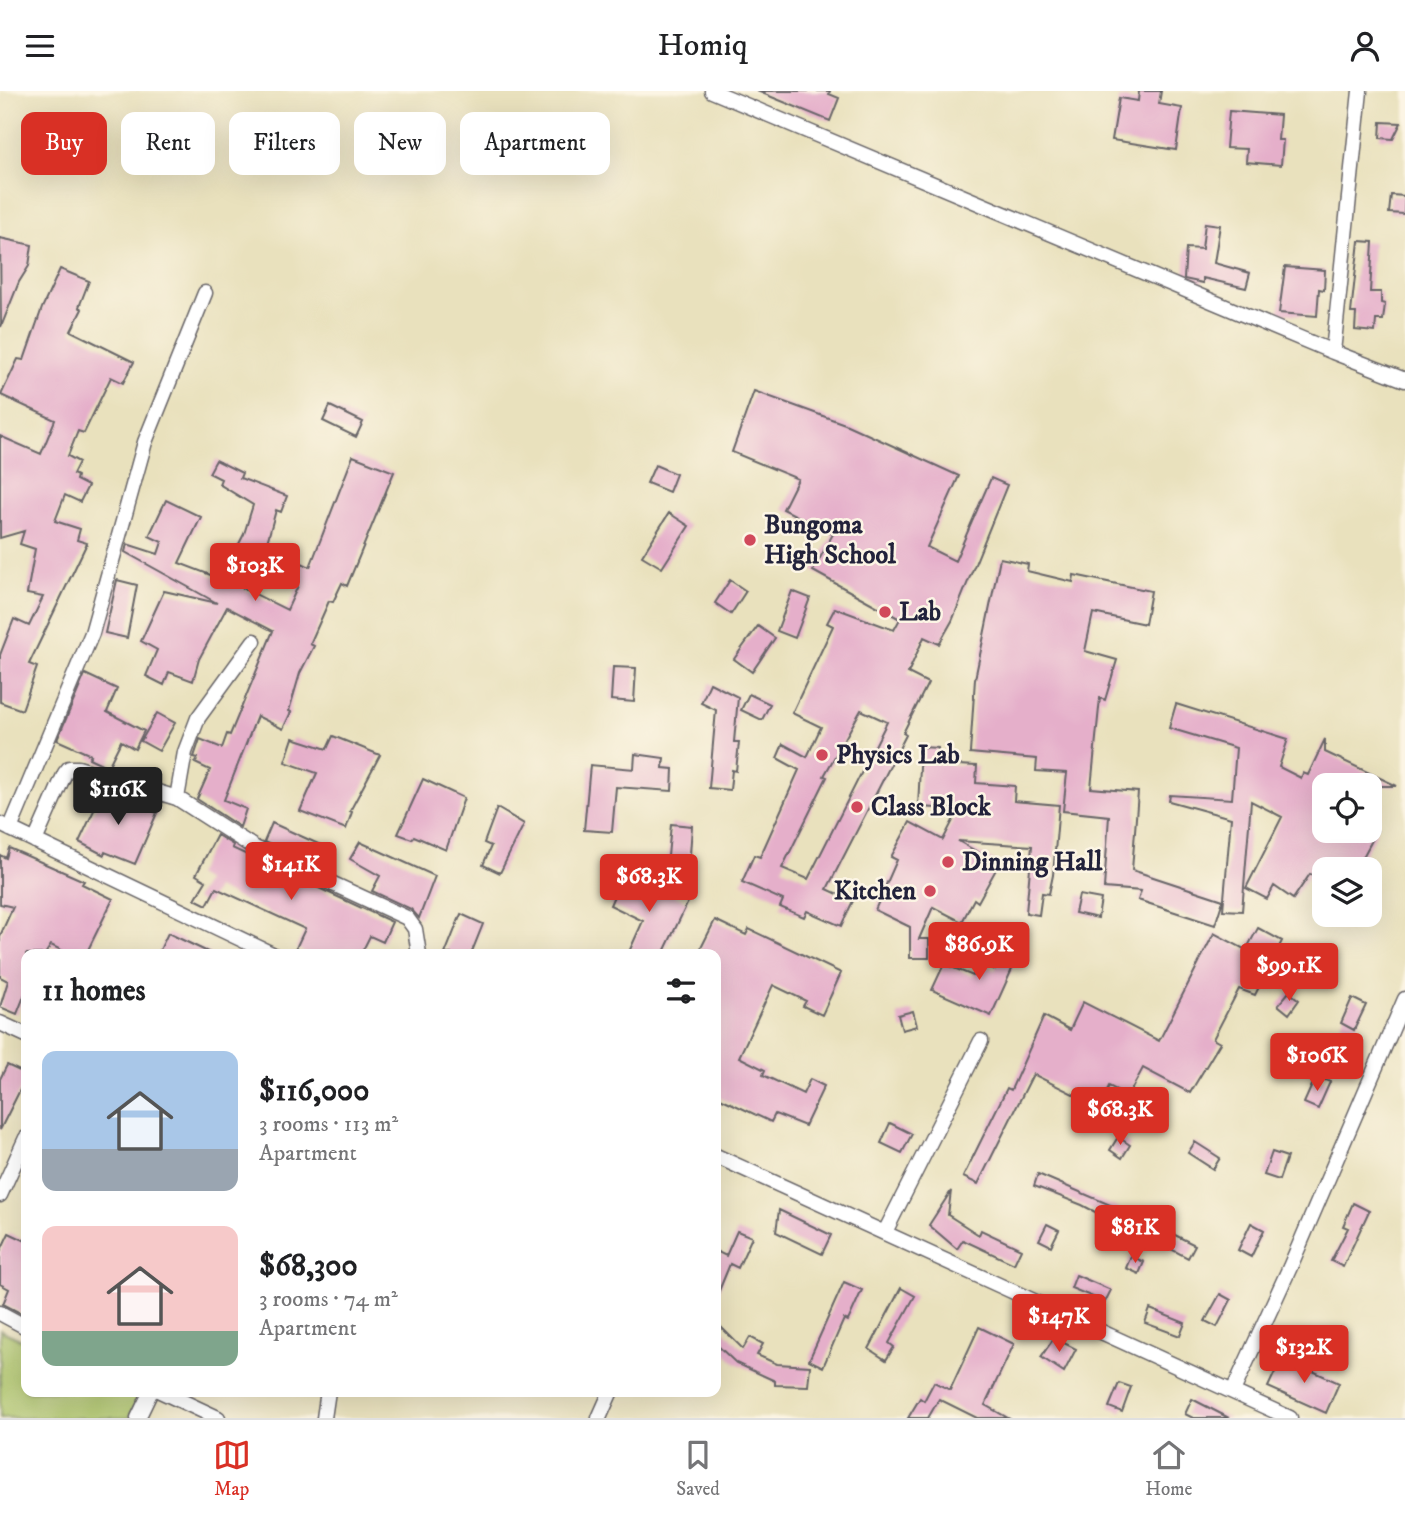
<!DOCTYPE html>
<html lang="en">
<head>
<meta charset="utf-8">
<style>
  :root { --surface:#fff; --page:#f6f6f6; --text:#202124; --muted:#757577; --line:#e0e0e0; --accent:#d93025 }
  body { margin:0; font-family:"IM FELL DW Pica",serif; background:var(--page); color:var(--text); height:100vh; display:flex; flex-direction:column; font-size:26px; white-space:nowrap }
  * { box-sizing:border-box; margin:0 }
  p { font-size:23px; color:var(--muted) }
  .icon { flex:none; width:38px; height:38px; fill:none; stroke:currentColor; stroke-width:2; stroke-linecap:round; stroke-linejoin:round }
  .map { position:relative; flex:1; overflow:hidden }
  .panel { position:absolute; left:21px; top:858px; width:700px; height:448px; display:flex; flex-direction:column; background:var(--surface); border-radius:14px; box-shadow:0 7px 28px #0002 }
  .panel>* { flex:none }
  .top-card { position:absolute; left:21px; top:21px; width:700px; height:63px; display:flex; gap:14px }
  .controls { position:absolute; left:1312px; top:682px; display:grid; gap:14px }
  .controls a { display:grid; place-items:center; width:70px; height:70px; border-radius:14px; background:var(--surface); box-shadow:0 7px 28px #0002; font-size:35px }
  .price { position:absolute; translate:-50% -60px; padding:0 16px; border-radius:7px; background:var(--accent); color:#fff; font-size:23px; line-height:46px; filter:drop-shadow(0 2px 4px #0008) }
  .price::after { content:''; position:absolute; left:50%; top:42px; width:21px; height:16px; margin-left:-10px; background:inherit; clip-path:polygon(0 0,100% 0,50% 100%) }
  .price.active { background:#222; color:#fff }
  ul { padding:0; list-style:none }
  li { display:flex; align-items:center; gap:21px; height:175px; padding:0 21px }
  li span { display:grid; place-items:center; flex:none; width:196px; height:140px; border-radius:14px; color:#555 }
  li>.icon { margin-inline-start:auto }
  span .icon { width:84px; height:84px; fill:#fffc; stroke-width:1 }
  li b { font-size:30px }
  h2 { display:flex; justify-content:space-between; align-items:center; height:84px; padding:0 21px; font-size:30px }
  .pill { padding:0 24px; border-radius:14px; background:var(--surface); box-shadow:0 7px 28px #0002; font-size:24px; line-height:63px }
  .pill.active { background:var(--accent); color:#fff }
  header { display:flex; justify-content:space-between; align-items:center; height:91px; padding:0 21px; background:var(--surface); font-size:32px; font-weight:600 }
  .menu { display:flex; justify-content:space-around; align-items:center; height:98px; border-top:2px solid var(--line); background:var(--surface); font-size:19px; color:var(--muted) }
  .menu a { display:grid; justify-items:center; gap:4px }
  .menu .active { color:var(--accent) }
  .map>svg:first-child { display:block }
  .green { fill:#aac267; stroke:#667251; stroke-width:2 }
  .building { fill:#e5afca; fill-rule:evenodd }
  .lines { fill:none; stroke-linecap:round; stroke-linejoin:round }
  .street-casing { stroke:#686568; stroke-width:17 }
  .street { stroke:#fff; stroke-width:14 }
  .poi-dot { fill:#d1495b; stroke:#fcf5e5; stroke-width:2.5 }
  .labels { text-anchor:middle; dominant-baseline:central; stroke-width:5; stroke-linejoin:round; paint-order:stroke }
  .poi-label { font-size:26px; font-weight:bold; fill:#22223b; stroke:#fcf5e5; text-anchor:start }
</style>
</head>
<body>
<header><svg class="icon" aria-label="menu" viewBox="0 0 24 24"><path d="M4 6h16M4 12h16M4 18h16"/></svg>Homiq<svg class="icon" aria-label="person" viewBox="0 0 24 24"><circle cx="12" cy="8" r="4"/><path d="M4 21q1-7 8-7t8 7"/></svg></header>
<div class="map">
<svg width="1405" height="1327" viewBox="0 0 1405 1327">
  <rect width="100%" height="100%" fill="#fcf5e5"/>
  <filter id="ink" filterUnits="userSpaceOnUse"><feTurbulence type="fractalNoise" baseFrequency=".0143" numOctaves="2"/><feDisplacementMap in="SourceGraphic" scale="14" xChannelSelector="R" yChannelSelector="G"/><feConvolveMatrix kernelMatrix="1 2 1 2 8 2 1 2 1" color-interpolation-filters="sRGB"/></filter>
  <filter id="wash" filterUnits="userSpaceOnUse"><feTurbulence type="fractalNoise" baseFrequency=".00686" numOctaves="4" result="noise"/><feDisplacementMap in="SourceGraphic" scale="28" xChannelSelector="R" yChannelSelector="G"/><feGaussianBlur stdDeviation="1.57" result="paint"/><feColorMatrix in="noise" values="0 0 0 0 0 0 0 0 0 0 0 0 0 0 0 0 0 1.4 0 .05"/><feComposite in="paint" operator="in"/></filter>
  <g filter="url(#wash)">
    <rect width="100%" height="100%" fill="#e9e1bd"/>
    <!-- green -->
    <path class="green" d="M0 1239 26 1251V1300H131L140 1305 129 1327H0Z"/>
    <g id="blocks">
      <!-- building -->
      <path class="building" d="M757 0H830L829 3 839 7 830 30Z
        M1139 0H1161L1159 13 1182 17 1176 59 1112 49 1119 7 1138 10Z
        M1229 20 1280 24 1278 49H1283L1281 74 1246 71 1247 58 1226 57Z
        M1381 31 1401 32 1393 48 1380 47Z
        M1391 104 1405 105 1404 123 1389 122Z
        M1205 132 1220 134 1214 172 1250 182 1246 197 1203 187V192L1184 188 1186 157 1202 158Z
        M0 147 32 154 29 175 19 191 1 236Z
        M1359 150 1373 151 1370 201H1381V212L1385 213 1383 229H1376L1375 241 1355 239 1356 222H1351Z
        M1285 176 1325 179 1324 199 1319 198 1317 225 1279 222Z
        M60 178 89 190 79 216 82 218 71 240 134 271 123 292 111 286 84 342 78 340 68 365 79 371 73 383 77 385 76 389 88 395 80 411 65 404 55 430 80 438 77 449 87 452 29 573 37 576 22 619 0 611V564L14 528 29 535 43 506 27 503 35 458 20 453 24 440 0 447V345L41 363 55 329 1 304 18 268 24 269 42 217Z
        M754 300 845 333 959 385 927 456 955 470 991 387 1007 394 952 530 939 553 924 546 908 582 928 592 903 642 906 644 827 798 853 810 841 835 807 820 804 826 780 816 783 809 742 791 754 764 760 766 799 679 777 667 783 653 807 666 821 636 792 622 833 535 827 532 835 517 894 539 900 528 813 480 833 443 783 418 798 388 732 361ZM861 619 887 631 808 788 782 777 827 686 824 685Z
        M330 315 363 331 356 346 323 330Z
        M353 365 394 381 347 495 342 492 333 511 329 510 310 553 314 555 300 582 289 620 291 621 283 638 257 625 224 709 246 718 240 736 197 708 210 679 195 672 198 667 194 666 200 648 222 657 227 643 230 644 273 540 227 516 199 568 193 590 169 581 164 594 146 585 157 559 141 550 164 500 217 512 125 461 127 453 158 463 162 451 149 445 166 409 201 426 179 472 221 488 244 443 253 414 219 393 221 388 209 382 216 369 242 382 240 387 287 405 281 421 276 419 266 455 310 476ZM255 475 298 495 287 519 243 497Z
        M655 374 676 383 669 401 647 392Z
        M669 422 689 435 662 477 642 465Z
        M1000 467 1028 473 1027 480 1073 491 1074 484 1151 500 1145 533 1093 522 1085 560 1117 569 1105 609 1100 607 1091 697 1138 701 1132 779 1223 809 1215 834 1138 809 1141 800 1104 797 1109 725 1063 720 1067 682 1036 680 1037 668 970 662 975 588Z
        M117 489 137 494 127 547 105 542Z
        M730 489 746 500 731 523 715 512Z
        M792 500 810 507 795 547 777 540Z
        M758 535 775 547 752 581 734 568Z
        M613 576 636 577 634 611 611 609Z
        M85 583 117 598 107 621 144 640 135 658 121 650 108 676 89 667 91 664 57 649Z
        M710 592 738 606 734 651H739L736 680 732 679 730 699 709 697 716 619 701 612Z
        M749 603 770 613 762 629 741 619Z
        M1176 613 1288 648 1279 676 1301 687 1303 682 1308 684 1325 648V661L1397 695H1342L1325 686V740H1377L1356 779H1325V789L1310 783 1293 808 1274 795 1267 808 1246 797 1282 726 1251 710 1242 820 1223 819 1231 727 1169 710 1170 704 1232 708 1236 657 1169 637Z
        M157 622 175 632 159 660 141 650Z
        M333 645 380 664 350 720 352 721 346 738 300 720 317 682 285 671 293 647 327 658Z
        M921 656 938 657 937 673 977 675 976 692 1015 695 1014 710 1059 714 1053 784 1049 803 1042 802 1039 824 1026 822 1032 755 958 750 999 773 978 811 974 808 962 831 933 816 919 848H929V867H910V836L875 819 897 769 891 766 910 731 943 749 959 718 918 716Z
        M635 663 664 667 663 677 673 678 672 700 616 696 612 741 584 739 590 674 634 678Z
        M423 688 464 707 446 759 414 745 412 748 398 743Z
        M104 698 157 722 135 773 105 761 104 764 79 751Z
        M497 717 524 733 500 782 483 774 491 755 484 752Z
        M272 732 334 760 325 779 264 751Z
        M671 733 692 735 689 778 667 776Z
        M217 744 233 754 232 757 392 831 383 851 370 845 361 863H308L296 857 305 838 216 797 207 814 195 808 206 790 196 784Z
        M360 751 435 785 419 827 411 818 372 800 380 785 350 768Z
        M9 757 84 790 82 793 113 808 86 863H69L51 854 45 863H26V900L17 923 0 916 8 890 0 886V845L13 816 0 813V764L6 767Z
        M624 782 688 811 663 863H628L643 830 610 814Z
        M1079 804 1101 808 1098 827 1075 822Z
        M461 823 483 833 471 863H445Z
        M715 829 746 844 749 838 841 882 822 924 803 915 806 910 773 894 739 966 765 979 763 984 803 1003 810 988 824 995 805 1035 775 1023 771 1031 716 1005V863H698Z
        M1258 837 1282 850 1255 904 1239 898 1213 948 1220 952 1190 1002 1143 977 1128 1005 1109 995 1099 1016 1033 983 978 1093 963 1086 1007 997 1011 999 1044 925 1070 939 1083 911 1159 950 1214 842 1246 859Z
        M168 842 212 863H158Z
        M1008 850 1022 856 991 925 932 899 944 873 973 885 979 872 995 879Z
        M1289 901 1299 909 1289 923 1278 914Z
        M1352 907 1366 914 1354 939 1341 932Z
        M913 920 917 935 902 939 898 924Z
        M7 974 26 983V987L0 1039V988Z
        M1316 985 1330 991 1318 1018 1304 1012Z
        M890 1032 912 1043 902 1062 881 1052Z
        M1118 1046 1130 1054 1122 1067 1110 1059Z
        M1195 1051 1220 1067 1213 1078 1188 1062Z
        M1272 1061 1287 1066 1279 1089 1264 1084Z
        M1038 1083 1122 1119 1116 1132 1082 1114 1034 1095Z
        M951 1100 948 1124 979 1144 981 1139 1021 1158 1014 1173 963 1149 957 1158 929 1134Z
        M1353 1112 1369 1120 1343 1176 1331 1170 1348 1137 1343 1135Z
        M779 1119 831 1144 822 1163 776 1141Z
        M1145 1129 1195 1154 1188 1167 1140 1142Z
        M1251 1132 1264 1139 1251 1166 1238 1159Z
        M1047 1133 1059 1139 1051 1155 1039 1149Z
        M737 1140 752 1146 738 1177 730 1173 716 1207V1160L726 1165Z
        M9 1142 26 1150V1225L3 1213 9 1198 0 1193V1161Z
        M1131 1165 1144 1171 1139 1183 1126 1177Z
        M1076 1184 1111 1199 1105 1211 1071 1197Z
        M844 1191 862 1199 848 1230 844 1228 823 1276 809 1269Z
        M901 1197 915 1205 889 1252 894 1256 886 1269 869 1258Z
        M1220 1203 1231 1209 1217 1236 1205 1230Z
        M1150 1218 1185 1232 1180 1245 1145 1232Z
        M716 1231 743 1258 750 1246 763 1253 757 1264 777 1273 810 1275 808 1295 775 1294V1290L736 1272 716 1253Z
        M979 1236 1014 1253 985 1314 1008 1327H977L939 1308 928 1327H908L920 1307 924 1310 934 1291 950 1299Z
        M1054 1247 1076 1258 1064 1281 1041 1266Z
        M1282 1266 1339 1292 1326 1322 1268 1296Z
        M1119 1292 1131 1296 1122 1321 1109 1316Z
        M1192 1308 1229 1327H1193L1185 1323Z"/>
    </g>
  </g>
  <g filter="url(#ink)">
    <use href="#blocks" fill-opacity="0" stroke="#686568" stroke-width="2"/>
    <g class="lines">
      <defs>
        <path id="street" d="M712 0 1333 261 1405 289
          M1333 261 1360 0
          M177 707 185 661 198 627 254 550
          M0 733 272 863
          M10 738 92 542 145 351 205 202
          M35 750 65 682 69 677H78L177 707 255 757 407 827 415 838 419 863
          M0 932 26 944
          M716 1065 1290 1327
          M0 1104 26 1047
          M885 1141 981 950
          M0 1222 26 1236
          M160 1300 218 1327
          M1233 1300 1290 1176 1405 908
          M138 1327 151 1300
          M324 1327 328 1300
          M599 1327 611 1300"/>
      </defs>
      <!-- street casing -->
      <use href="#street" class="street-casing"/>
      <!-- street -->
      <use href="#street" class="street"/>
    </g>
  </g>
  <!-- markers -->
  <g class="poi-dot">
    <circle cx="750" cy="449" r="7"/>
    <circle cx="885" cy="521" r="7"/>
    <circle cx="822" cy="664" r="7"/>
    <circle cx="857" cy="716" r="7"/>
    <circle cx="948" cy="771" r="7"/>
    <circle cx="930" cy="800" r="7"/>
  </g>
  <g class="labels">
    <!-- poi labels -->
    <g class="poi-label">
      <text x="764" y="434">Bungoma<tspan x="764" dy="30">High School</tspan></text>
      <text x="899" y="521">Lab</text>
      <text x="836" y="664">Physics Lab</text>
      <text x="871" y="716">Class Block</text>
      <text x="962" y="771">Dinning Hall</text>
      <text x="916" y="800" text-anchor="end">Kitchen</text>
    </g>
  </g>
</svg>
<div class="controls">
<a><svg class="icon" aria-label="locate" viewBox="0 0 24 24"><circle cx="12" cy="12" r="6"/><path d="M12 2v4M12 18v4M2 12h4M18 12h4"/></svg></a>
<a><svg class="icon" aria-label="layers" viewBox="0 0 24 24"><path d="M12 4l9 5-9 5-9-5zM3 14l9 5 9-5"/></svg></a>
</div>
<b class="price" style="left:255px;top:512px">$103K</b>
<b class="price active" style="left:118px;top:736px">$116K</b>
<b class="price" style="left:291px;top:811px">$141K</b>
<b class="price" style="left:649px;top:823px">$68.3K</b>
<b class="price" style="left:979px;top:891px">$86.9K</b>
<b class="price" style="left:1289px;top:912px">$99.1K</b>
<b class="price" style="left:1317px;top:1002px">$106K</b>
<b class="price" style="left:1120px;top:1056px">$68.3K</b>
<b class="price" style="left:1135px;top:1174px">$81K</b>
<b class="price" style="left:1059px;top:1263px">$147K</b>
<b class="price" style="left:1304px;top:1294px">$132K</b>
<div class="top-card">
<a class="pill active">Buy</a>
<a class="pill">Rent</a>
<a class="pill">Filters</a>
<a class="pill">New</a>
<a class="pill">Apartment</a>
</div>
<section class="panel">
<h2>11 homes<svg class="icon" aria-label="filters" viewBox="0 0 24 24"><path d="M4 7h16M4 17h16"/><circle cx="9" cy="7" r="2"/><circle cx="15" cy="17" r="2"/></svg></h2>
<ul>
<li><span style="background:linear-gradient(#a9c7e8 70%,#9aa5b1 0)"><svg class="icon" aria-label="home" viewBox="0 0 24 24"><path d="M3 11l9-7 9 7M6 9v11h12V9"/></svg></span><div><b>$116,000</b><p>3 rooms · 113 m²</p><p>Apartment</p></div></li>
<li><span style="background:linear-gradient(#f6c9c9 75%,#7fa58c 0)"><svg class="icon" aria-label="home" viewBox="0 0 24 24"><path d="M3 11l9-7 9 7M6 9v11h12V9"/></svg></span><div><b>$68,300</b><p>3 rooms · 74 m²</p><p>Apartment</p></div></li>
</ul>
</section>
</div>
<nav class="menu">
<a class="active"><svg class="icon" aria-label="map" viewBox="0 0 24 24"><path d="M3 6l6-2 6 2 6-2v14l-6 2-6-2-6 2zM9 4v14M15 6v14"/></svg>Map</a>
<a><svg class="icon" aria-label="saved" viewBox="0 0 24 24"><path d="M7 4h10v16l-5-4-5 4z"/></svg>Saved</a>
<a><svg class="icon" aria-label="home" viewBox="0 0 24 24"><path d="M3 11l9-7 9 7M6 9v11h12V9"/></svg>Home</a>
</nav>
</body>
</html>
